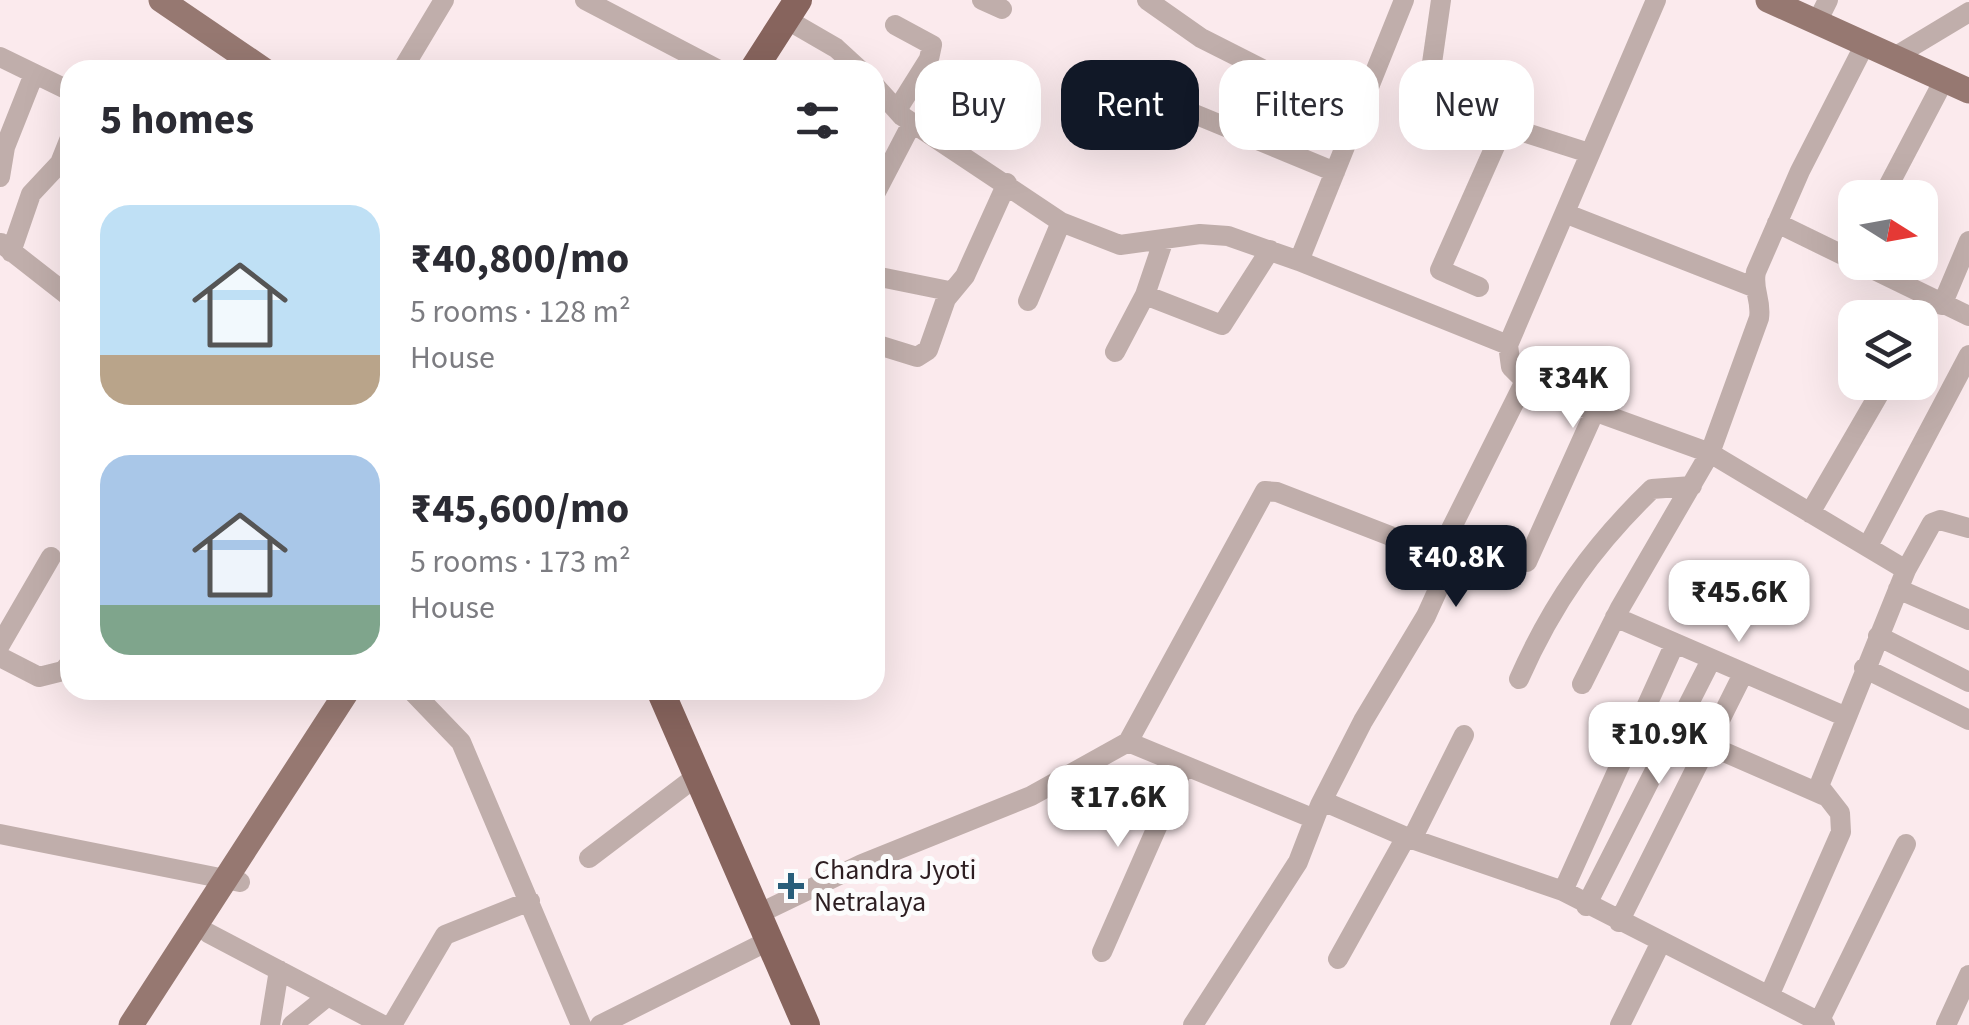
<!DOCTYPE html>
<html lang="en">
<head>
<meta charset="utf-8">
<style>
  :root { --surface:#fff; --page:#f2f2f3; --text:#2b2b33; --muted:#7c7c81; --accent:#111827 }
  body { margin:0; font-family:"Source Sans 3",sans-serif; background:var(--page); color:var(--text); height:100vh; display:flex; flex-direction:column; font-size:38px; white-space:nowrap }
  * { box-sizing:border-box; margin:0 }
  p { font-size:32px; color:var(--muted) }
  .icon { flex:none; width:55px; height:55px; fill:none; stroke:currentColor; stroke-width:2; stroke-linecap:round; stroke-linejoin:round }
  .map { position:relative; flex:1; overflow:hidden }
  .details { position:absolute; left:60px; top:60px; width:825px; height:640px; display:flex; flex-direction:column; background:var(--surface); border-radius:30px; box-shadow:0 10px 40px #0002 }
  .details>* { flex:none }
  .hud { position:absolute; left:915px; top:60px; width:902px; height:90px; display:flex; gap:20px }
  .needle { width:65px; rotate:101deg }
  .controls { position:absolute; left:1838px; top:180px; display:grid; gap:20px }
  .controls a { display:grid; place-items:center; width:100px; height:100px; border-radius:20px; background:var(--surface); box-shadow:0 10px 40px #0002; font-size:50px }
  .price { position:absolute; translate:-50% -85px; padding:0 22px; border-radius:20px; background:#fff; color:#222; font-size:32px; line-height:65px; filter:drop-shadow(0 2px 5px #0008) }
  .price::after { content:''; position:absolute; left:50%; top:60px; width:30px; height:22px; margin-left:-15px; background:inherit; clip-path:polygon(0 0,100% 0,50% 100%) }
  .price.selected { background:var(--accent); color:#fff }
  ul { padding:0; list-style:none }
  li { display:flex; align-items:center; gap:30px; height:250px; padding:0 40px }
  li span { display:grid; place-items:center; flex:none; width:280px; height:200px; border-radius:30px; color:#555 }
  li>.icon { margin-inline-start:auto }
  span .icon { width:120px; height:120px; fill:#fffc; stroke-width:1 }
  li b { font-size:42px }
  h2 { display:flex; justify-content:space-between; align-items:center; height:120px; padding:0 40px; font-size:42px }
  .pill { padding:0 35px; border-radius:30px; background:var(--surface); box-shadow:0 10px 40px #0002; font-size:35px; line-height:90px }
  .pill.selected { background:var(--accent); color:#fff }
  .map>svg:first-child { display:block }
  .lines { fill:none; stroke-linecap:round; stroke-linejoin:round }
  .minor { stroke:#c0aeab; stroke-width:20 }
  .major { stroke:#967871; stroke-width:25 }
  .highway { stroke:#87645d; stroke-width:28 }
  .poi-dot { fill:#295e7a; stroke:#fcfcfc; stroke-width:4 }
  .labels { text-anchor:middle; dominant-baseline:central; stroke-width:10; stroke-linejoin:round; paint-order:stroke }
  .poi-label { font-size:28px; fill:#2d1e21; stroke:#fcfcfc; text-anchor:start }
</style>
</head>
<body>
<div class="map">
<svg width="1969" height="1025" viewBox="0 0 1969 1025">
  <rect width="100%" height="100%" fill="#fbeaed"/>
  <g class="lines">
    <!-- minor -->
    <path class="minor" d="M585 0 719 70
      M982 0 1002 9
      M1147 0 1201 38 1288 82
      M1404 0 1299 261 1508 345
      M1441 0 1431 70 1441 96 1504 126 1589 153
      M1817 22 1828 0
      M895 25 932 45 929 59 897 110
      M798 26 836 48 860 70
      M1896 56 1969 12
      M0 57 70 91
      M402 70 444 0
      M875 86 902 116 1061 222 1028 301
      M1158 99 1335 172
      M0 177 5 147 34 74
      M875 194 912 123
      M1882 198 1944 80
      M1567 214 1753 287
      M1061 222 1120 245 1200 234 1228 236 1299 261
      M1777 223 1855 261
      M1920 233 1925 246 1920 259
      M1 243 70 297
      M11 252 31 194 60 163 70 138
      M1858 262 1969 316
      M875 276 949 291
      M1479 287 1440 270 1504 126
      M1145 295 1222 325 1270 250
      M1942 305 1969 241
      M875 344 917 357 928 350 946 299 965 276 1007 183
      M1115 352 1145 295 1164 239
      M1810 513 1886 382
      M1869 544 1969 355
      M1527 562 1594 413
      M1906 570 1932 523 1940 520 1969 528
      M1898 589 1969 620
      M1615 617 1844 716
      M1878 636 1969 682
      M0 645 51 557
      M0 657 39 677 63 671 70 663
      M1864 668 1969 720
      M1519 679C1553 602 1593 546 1652 489L1692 486
      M1582 684 1620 608 1710 453 1533 389 1511 367 1508 345 1656 0
      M411 690 461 742 581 1025
      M1128 742 1312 818
      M1708 745 1823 795
      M1320 805 1363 721 1426 616 1440 585 1446 539 1524 383
      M0 834 240 882
      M1412 839 1464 735
      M589 858 697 776
      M1563 891 1675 643
      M1586 906 1711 660
      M756 915 862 864 1031 796 1128 742 1265 491 1277 492 1442 556
      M1619 922 1743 674
      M208 933 383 1025
      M1102 952 1183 768
      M1338 959 1406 837
      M1769 996 1825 1025
      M1819 1022 1906 844
      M270 1025 279 970
      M292 1025 328 996
      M392 1025 445 935 530 901
      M600 1025 768 941
      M1193 1025 1298 862 1320 805H1332L1406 837 1563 891 1769 996 1841 832 1840 813 1819 786 1906 570 1710 453 1759 318C1762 300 1752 289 1756 272L1800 171 1865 44
      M1620 1025 1661 942
      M1946 1025 1969 975"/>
    <!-- major -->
    <path class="major" d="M161 0 264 70
      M1768 0 1969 91
      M131 1025 348 690"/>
    <!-- highway -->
    <path class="highway" d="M753 70 798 0
      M660 690 806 1025"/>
  </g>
  <!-- markers -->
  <path class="poi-dot" d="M786 871h10v10h10v10h-10v10h-10v-10h-10v-10h10z"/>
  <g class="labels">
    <!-- poi labels -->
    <g class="poi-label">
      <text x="814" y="870">Chandra Jyoti<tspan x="814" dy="32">Netralaya</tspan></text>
    </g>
  </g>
</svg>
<div class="controls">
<a><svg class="needle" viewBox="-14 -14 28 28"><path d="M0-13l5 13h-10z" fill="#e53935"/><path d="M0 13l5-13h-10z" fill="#7c7c81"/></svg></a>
<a><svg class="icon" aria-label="layers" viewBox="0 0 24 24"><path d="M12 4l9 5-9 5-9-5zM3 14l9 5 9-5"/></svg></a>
</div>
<b class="price" style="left:1573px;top:431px">₹34K</b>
<b class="price selected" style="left:1456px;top:610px">₹40.8K</b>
<b class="price" style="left:1739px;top:645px">₹45.6K</b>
<b class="price" style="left:1659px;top:787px">₹10.9K</b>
<b class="price" style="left:1118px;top:850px">₹17.6K</b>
<div class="hud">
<a class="pill">Buy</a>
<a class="pill selected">Rent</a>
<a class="pill">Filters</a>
<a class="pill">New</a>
</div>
<section class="details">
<h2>5 homes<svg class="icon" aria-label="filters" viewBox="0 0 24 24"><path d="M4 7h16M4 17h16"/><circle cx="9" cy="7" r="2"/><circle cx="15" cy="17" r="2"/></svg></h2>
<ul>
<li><span style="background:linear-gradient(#bfe0f5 75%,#b9a48a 0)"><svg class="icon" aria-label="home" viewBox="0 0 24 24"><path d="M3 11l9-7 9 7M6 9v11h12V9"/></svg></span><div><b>₹40,800/mo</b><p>5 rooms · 128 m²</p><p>House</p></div></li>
<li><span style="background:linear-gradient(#a9c7e8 75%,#7fa58c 0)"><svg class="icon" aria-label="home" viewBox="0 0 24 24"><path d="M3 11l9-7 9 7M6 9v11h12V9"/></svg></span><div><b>₹45,600/mo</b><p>5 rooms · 173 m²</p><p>House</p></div></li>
</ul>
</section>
</div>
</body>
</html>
